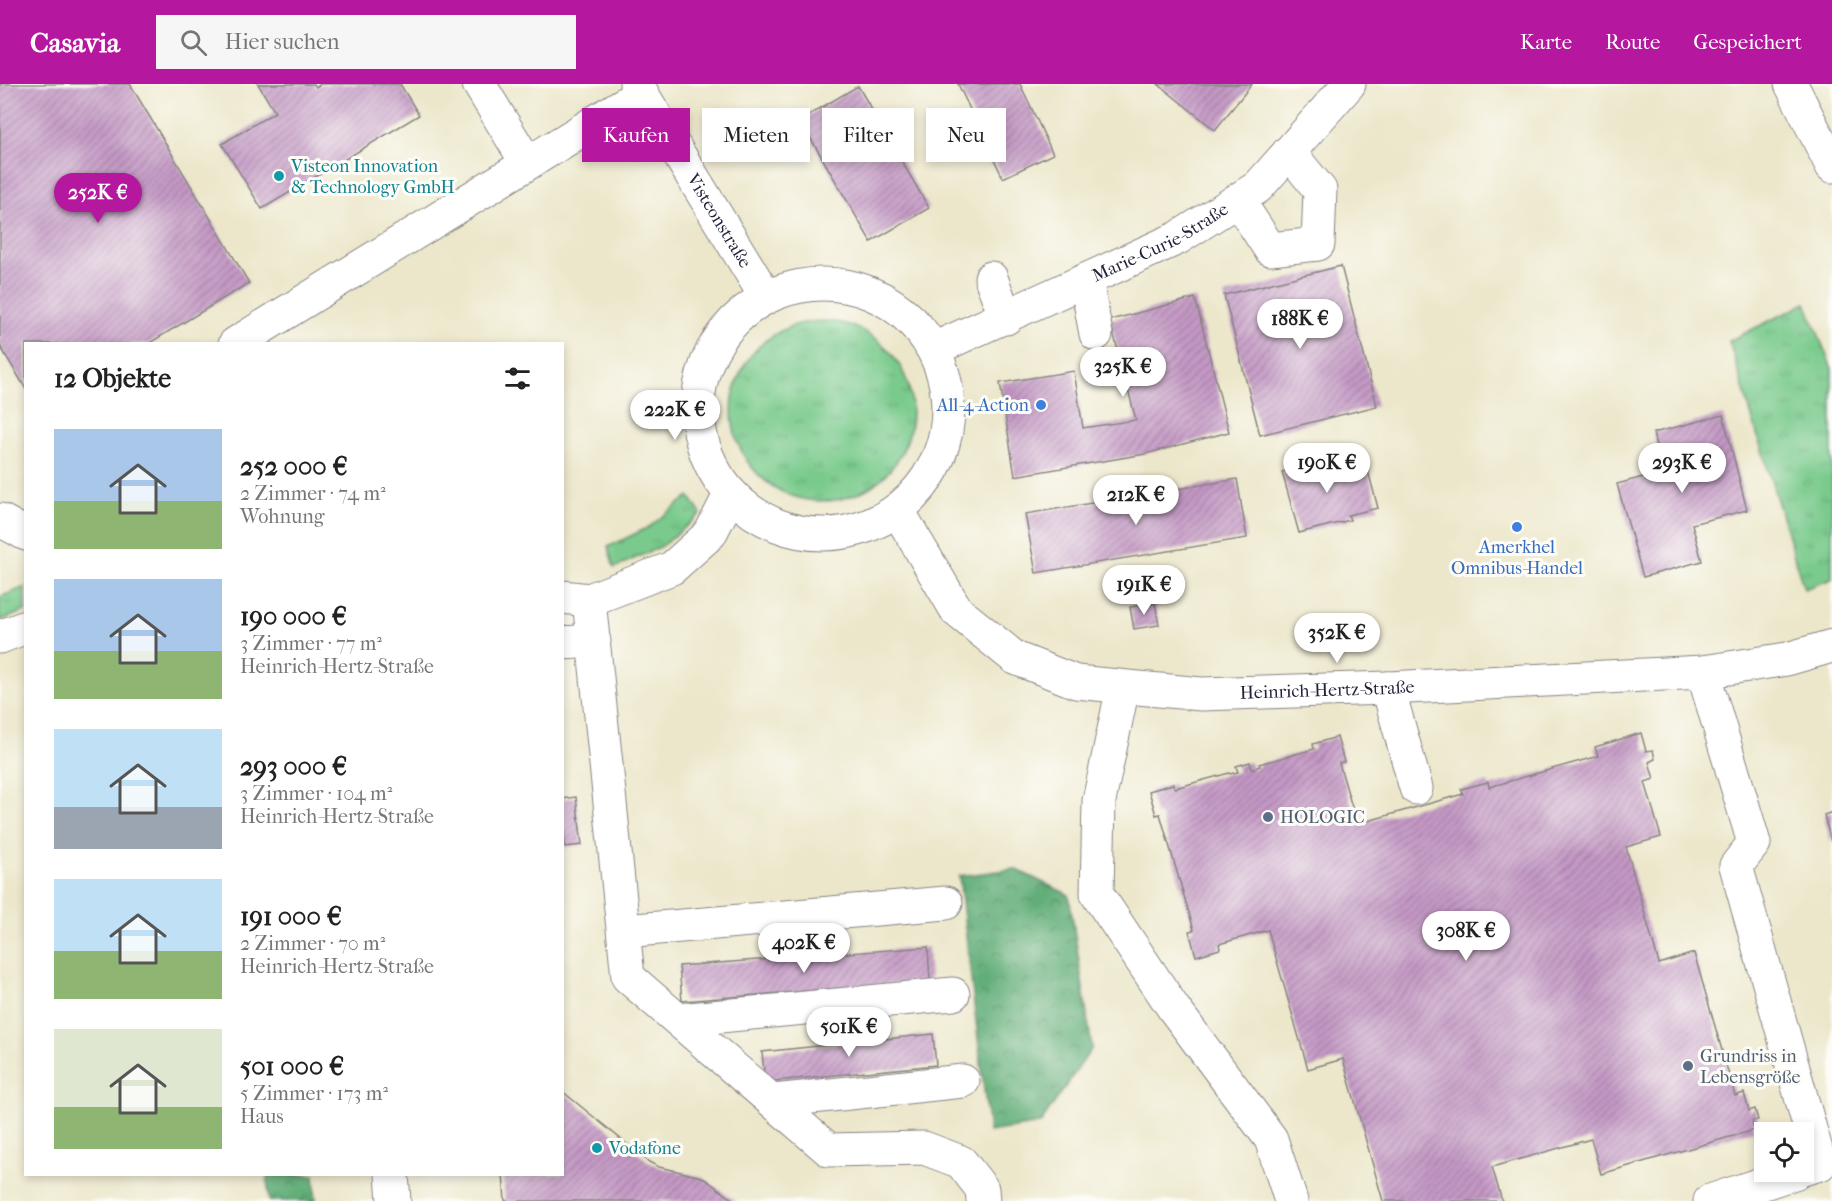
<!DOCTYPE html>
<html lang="de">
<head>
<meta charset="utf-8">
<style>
  :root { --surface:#fff; --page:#f6f6f6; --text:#222; --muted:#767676; --accent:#b5179e }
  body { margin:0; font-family:"IM FELL French Canon",serif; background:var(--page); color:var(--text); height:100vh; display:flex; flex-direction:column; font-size:22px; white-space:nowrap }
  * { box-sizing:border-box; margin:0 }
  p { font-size:20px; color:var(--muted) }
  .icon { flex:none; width:33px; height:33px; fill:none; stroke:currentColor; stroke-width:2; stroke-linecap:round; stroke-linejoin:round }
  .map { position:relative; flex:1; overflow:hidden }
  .panel { position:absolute; left:24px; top:258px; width:540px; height:834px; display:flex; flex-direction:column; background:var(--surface); border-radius:0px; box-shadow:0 3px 9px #0003 }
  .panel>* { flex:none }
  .top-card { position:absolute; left:582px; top:24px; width:570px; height:54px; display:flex; gap:12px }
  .controls { position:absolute; left:1754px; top:1038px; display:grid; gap:12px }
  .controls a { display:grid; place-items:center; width:60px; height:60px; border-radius:0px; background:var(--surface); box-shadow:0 3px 9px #0003; font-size:30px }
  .price { position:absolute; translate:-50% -51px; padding:0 14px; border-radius:21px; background:#fff; color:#222; font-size:20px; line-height:39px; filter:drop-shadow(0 2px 3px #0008) }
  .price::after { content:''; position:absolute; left:50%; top:36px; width:18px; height:14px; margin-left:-9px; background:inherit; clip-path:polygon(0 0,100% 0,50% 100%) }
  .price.active { background:var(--accent); color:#fff }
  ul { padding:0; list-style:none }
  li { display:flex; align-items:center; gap:18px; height:150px; padding:0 30px }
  li span { display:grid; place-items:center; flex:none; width:168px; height:120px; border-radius:0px; color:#555 }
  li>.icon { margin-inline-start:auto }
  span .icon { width:72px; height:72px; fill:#fffc; stroke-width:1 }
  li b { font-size:26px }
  h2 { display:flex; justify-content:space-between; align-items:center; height:72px; padding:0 30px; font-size:26px }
  .pill { padding:0 21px; border-radius:0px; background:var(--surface); box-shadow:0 3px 9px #0003; font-size:21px; line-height:54px }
  .pill.active { background:var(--accent); color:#fff }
  header { display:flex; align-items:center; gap:36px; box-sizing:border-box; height:84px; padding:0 30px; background:var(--accent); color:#fff }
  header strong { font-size:28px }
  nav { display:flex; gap:33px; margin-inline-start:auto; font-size:21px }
  .search { width:420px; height:54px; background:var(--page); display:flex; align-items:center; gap:15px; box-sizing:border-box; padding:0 21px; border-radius:0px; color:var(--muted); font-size:22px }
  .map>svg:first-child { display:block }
  .grass { fill:url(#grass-tufts); stroke:#4e7664; stroke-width:1.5 }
  .forest { fill:url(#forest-crowns); stroke:#42685a; stroke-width:1.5 }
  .building { fill:url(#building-hatch) }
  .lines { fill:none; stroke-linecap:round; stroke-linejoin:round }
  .minor-casing { stroke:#878483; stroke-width:35 }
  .minor { stroke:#fff; stroke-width:33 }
  .culture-dot { fill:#0f9aa8; stroke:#fdfcf7; stroke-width:2 }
  .shop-dot { fill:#3f7fe0; stroke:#fdfcf7; stroke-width:2 }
  .service-dot { fill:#5c6f8a; stroke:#fdfcf7; stroke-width:2 }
  .labels { text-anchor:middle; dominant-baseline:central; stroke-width:6; stroke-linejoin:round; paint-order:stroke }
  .culture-label { font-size:18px; fill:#0d838f; stroke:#fdfcf7; text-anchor:start }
  .street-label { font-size:18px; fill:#22223b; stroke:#fdfcf7 }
  .shop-label { font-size:18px; fill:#366cbe; stroke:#fdfcf7; text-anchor:end }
  .service-label { font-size:18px; fill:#4e5e75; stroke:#fdfcf7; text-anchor:start }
</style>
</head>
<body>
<header>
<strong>Casavia</strong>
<div class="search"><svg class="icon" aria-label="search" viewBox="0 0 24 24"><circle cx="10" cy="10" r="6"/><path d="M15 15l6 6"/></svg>Hier suchen</div>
<nav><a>Karte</a><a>Route</a><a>Gespeichert</a></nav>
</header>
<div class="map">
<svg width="1832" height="1117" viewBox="0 0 1832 1117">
  <defs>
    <pattern id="grass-tufts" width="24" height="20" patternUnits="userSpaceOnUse" patternTransform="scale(1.5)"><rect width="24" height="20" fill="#79ca8c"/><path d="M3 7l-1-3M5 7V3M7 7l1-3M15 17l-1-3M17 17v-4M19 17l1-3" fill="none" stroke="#68ad7a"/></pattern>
    <pattern id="forest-crowns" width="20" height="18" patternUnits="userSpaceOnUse" patternTransform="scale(1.5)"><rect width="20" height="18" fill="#62ae78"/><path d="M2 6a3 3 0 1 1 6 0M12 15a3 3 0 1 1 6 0" fill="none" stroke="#508d64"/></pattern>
    <pattern id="building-hatch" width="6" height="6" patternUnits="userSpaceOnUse" patternTransform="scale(1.5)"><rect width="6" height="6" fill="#c499c5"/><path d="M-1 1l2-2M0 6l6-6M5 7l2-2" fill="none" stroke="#9f7ca1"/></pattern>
  </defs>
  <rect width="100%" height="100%" fill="#fdfcf7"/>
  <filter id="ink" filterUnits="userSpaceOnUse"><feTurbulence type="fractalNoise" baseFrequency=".0167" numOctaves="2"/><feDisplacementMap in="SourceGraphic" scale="12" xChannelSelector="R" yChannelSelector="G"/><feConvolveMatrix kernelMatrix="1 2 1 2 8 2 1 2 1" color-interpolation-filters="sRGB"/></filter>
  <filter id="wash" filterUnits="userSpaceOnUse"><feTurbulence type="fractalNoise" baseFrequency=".008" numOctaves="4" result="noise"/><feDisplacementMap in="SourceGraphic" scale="24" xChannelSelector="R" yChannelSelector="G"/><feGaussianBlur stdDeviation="1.35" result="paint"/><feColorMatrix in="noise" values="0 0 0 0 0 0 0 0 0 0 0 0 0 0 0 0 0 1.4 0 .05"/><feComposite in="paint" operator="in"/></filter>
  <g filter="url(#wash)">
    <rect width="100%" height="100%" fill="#ece7cb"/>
    <!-- grass -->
    <path class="grass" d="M1806 219 1832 285V495L1804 505 1729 257Z
      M732 327a90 90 0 1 1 180 0a90 90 0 1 1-180 0Z
      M689 412 701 430 662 462 614 484 608 463 649 443Z
      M25 503V527L0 537V513Z"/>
    <!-- forest -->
    <path class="forest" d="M1015 785 1069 811 1092 964 1040 1040 989 1048 959 792Z
      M267 1091H314L316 1117H269Z"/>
    <g id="blocks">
      <!-- building -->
      <path class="building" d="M0 0H130L249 199 148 260H26V305L0 262Z
        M258 0H314L316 3 321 0H400L419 31 262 125 222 60 275 28Z
        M958 0H1020L1053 70 1003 94Z
        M1158 0H1252L1215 46Z
        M858 2 929 124 871 158 800 36Z
        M1341 182 1377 322 1260 351 1224 211Z
        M1195 214 1229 348 1145 370 1015 392 1000 299 1074 287 1083 344 1136 336 1110 236Z
        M1723 331 1747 426 1692 440 1702 477 1643 493 1617 400 1662 388 1653 349Z
        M1333 374 1338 391 1367 383 1378 424 1348 431 1350 436 1299 449 1282 388Z
        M1237 395 1247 454 1036 489 1025 430Z
        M1155 519 1159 541 1134 545 1130 523Z
        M1641 649 1646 667 1653 666 1655 675 1649 678 1654 695 1645 698 1661 753 1626 763 1659 880 1694 869 1735 1012 1744 1009 1749 1027 1755 1025 1758 1036 1752 1037 1754 1046 1601 1090 1591 1055 1492 1083 1502 1117H1383L1343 975 1308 985 1268 846 1219 860 1220 865 1196 872 1189 847 1194 846 1160 730 1156 731 1149 707 1173 700 1175 704 1229 689 1230 690 1238 688 1236 682 1250 678 1252 685 1260 682 1259 680 1314 665 1313 660 1337 653 1344 678 1339 679 1357 740 1463 710 1461 705 1488 698 1489 703 1598 672 1595 663Z
        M576 713 582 761 565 763 562 715Z
        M1832 728V758H1831L1824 731Z
        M928 863 930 897 682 917 679 882Z
        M933 950 936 981 765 998 762 968Z
        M562 1007 649 1078 659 1083 702 1093 735 1117H505L503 1090H562Z"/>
    </g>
  </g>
  <g filter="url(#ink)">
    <use href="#blocks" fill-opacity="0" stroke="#878483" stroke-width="1.5"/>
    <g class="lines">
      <defs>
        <g id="minor">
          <path d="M479 0 527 79"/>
          <path id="s1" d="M636 0 766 213"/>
          <path d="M1791 0 1832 82"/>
          <path d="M1238 116 1270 165 1318 160 1320 106 1289 68"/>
          <path d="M991 194 1006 234"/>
          <path d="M1086 196 1096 250"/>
          <circle cx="823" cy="325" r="125"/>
          <path d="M235 260 642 9"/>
          <path id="s2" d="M934 265 1178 154 1258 103 1349 0"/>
          <path id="s3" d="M898 427 957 527 1015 574 1076 598 1201 610 1388 604 1703 588 1787 575 1832 562"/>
          <path d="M0 436 26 450"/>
          <path d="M562 513 589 516 672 484 710 450 730 411"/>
          <path d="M589 516 628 893 829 1066 924 1064 961 1078 982 1105 983 1117"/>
          <path d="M0 553 26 543"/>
          <path d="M562 559 594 557"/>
          <path d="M1703 588 1754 759 1736 782 1820 1080 1803 1085"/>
          <path d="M1123 603 1099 717 1097 810 1174 925 1271 1055 1291 1117"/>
          <path d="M1388 604 1416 704"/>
          <path d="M624 847 946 819"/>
          <path d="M679 936 953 910"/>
          <path d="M774 1017 963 997"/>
          <path d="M392 1090 394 1117"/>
          <path d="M1710 1117 1797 1088"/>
        </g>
      </defs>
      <!-- minor casing -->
      <use href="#minor" class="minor-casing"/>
      <!-- minor -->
      <use href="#minor" class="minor"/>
    </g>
  </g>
  <!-- markers -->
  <g class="culture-dot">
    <circle cx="279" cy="92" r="6"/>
    <circle cx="597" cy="1064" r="6"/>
  </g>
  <g class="shop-dot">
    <circle cx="1041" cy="321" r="6"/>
    <circle cx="1517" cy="443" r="6"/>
  </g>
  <g class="service-dot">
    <circle cx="1268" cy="733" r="6"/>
    <circle cx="1688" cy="982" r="6"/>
  </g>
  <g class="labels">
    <!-- culture labels -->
    <g class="culture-label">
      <text x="291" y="82">Visteon Innovation<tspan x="291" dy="21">&amp; Technology GmbH</tspan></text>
      <text x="609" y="1064">Vodafone</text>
    </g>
    <!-- street labels -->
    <g class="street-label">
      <text stroke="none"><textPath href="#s1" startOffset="160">Visteonstraße</textPath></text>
      <text stroke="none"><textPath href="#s2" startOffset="250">Marie-Curie-Straße</textPath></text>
      <text stroke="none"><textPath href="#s3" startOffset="508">Heinrich-Hertz-Straße</textPath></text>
    </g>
    <!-- shop labels -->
    <g class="shop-label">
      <text x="1029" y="321">All-4-Action</text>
      <text x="1517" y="463" text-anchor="middle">Amerkhel<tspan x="1517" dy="21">Omnibus-Handel</tspan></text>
    </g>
    <!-- service labels -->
    <g class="service-label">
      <text x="1280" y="733">HOLOGIC</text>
      <text x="1700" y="972">Grundriss in<tspan x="1700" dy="21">Lebensgröße</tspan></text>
    </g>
  </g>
</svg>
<div class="controls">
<a><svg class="icon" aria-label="locate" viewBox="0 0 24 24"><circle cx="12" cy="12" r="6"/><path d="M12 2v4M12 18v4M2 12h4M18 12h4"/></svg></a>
</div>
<b class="price active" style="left:98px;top:140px">252K €</b>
<b class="price" style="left:1300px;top:266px">188K €</b>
<b class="price" style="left:1123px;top:314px">325K €</b>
<b class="price" style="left:675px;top:357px">222K €</b>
<b class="price" style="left:1327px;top:410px">190K €</b>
<b class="price" style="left:1682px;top:410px">293K €</b>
<b class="price" style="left:1136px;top:442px">212K €</b>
<b class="price" style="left:1144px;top:532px">191K €</b>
<b class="price" style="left:1337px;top:580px">352K €</b>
<b class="price" style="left:1466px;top:878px">308K €</b>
<b class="price" style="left:804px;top:890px">402K €</b>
<b class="price" style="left:849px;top:974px">501K €</b>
<div class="top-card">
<a class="pill active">Kaufen</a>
<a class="pill">Mieten</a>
<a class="pill">Filter</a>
<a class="pill">Neu</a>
</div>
<section class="panel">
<h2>12 Objekte<svg class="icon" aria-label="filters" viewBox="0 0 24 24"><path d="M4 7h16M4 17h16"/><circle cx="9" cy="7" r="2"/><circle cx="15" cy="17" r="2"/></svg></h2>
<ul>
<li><span style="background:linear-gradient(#a9c7e8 60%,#8fb573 0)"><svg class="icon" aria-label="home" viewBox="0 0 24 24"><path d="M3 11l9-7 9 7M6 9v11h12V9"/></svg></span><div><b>252 000 €</b><p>2 Zimmer · 74 m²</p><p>Wohnung</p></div></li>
<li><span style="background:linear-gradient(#a9c7e8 60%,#8fb573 0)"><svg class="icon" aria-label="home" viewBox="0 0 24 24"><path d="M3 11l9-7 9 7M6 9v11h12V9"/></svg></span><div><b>190 000 €</b><p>3 Zimmer · 77 m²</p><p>Heinrich-Hertz-Straße</p></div></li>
<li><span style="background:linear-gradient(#bfe0f5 65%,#9aa5b1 0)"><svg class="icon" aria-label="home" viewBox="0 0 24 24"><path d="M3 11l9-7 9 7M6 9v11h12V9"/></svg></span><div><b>293 000 €</b><p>3 Zimmer · 104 m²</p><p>Heinrich-Hertz-Straße</p></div></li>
<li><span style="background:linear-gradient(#bfe0f5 60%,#8fb573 0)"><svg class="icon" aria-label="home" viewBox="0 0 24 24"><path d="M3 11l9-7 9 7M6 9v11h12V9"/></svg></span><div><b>191 000 €</b><p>2 Zimmer · 70 m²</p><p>Heinrich-Hertz-Straße</p></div></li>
<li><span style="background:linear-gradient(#dfe7d0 65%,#8fb573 0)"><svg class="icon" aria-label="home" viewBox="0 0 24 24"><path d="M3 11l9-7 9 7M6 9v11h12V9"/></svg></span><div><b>501 000 €</b><p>5 Zimmer · 173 m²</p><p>Haus</p></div></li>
</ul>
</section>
</div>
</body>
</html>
